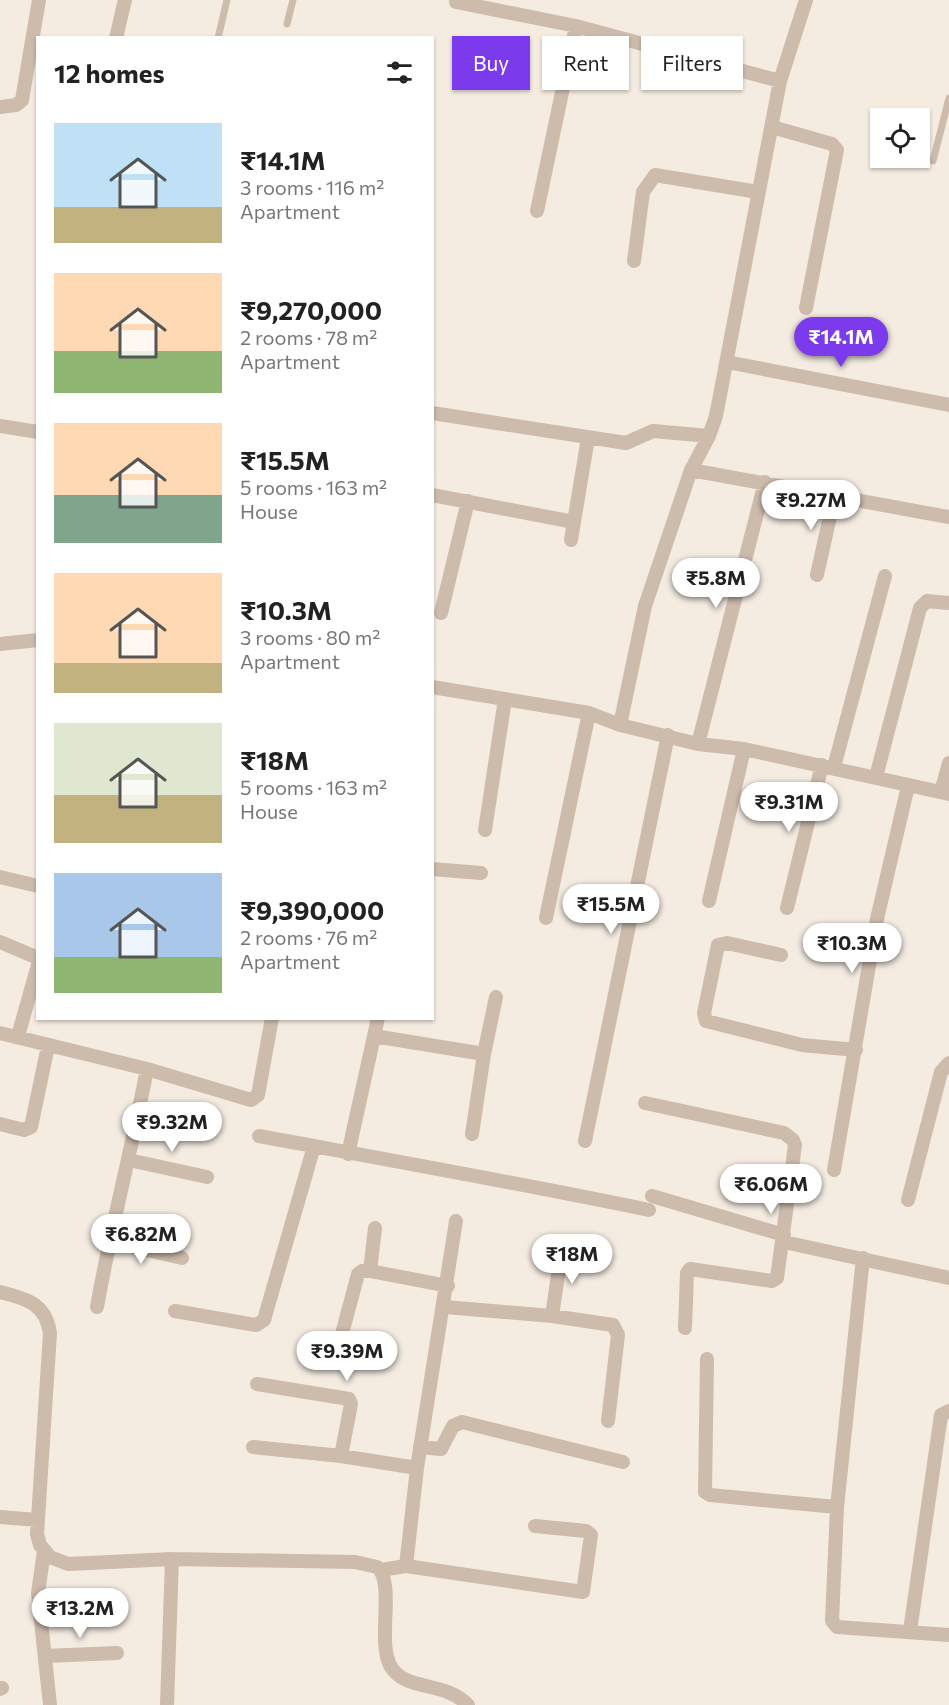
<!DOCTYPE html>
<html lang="en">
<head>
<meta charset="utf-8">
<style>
  :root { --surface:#fff; --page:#f2f2f2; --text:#222; --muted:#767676; --accent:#7c3aed }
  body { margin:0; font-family:Commissioner,sans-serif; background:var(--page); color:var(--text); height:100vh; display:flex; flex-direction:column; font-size:22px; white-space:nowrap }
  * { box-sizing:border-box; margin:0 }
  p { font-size:20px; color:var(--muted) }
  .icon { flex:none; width:33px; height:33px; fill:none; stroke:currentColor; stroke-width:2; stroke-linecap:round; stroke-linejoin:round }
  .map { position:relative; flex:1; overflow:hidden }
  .drawer { position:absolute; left:36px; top:36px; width:398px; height:984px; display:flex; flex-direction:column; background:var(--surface); border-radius:0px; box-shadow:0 2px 4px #0004 }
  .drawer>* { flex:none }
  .top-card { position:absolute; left:452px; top:36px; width:406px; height:54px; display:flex; gap:12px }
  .tools { position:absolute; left:870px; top:108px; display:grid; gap:12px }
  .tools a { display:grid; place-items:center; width:60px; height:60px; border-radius:0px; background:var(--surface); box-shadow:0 2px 4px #0004; font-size:30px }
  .price { position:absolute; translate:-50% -51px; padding:0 14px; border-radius:21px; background:#fff; color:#222; font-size:20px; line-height:39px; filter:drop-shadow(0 2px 3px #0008) }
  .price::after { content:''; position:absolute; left:50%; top:36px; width:18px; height:14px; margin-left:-9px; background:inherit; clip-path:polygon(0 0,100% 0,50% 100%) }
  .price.selected { background:var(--accent); color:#fff }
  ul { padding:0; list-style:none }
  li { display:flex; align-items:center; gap:18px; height:150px; padding:0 18px }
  li span { display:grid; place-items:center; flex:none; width:168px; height:120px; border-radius:0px; color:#555 }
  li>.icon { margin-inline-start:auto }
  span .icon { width:72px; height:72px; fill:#fffc; stroke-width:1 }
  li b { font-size:26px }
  h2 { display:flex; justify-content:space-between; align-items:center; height:72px; padding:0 18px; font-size:26px }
  .chip { padding:0 21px; border-radius:0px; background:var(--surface); box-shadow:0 2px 4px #0004; font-size:21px; line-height:54px }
  .chip.selected { background:var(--accent); color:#fff }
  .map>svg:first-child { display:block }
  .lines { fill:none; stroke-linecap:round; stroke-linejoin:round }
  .service { stroke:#cdbbac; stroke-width:7 }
  .minor { stroke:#cdbbac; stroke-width:14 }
</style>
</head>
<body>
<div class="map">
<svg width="949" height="1705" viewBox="0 0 949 1705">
  <rect width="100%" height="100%" fill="#f4ebe1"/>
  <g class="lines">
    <!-- service -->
    <path class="service" d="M287 24 293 0
      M218 38 227 0
      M933 161 949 98"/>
    <!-- minor -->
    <path class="minor" d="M456 2 576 26 780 81
      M116 38 125 0
      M0 107 16 105 22 100 39 0
      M772 127 832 144 837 150 806 308
      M537 211 576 26
      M634 261 643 192 655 175 758 192
      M727 362 949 405
      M432 413 626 443 653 431 709 436
      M0 426 38 432
      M691 470 949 517
      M432 495 574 522
      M571 540 588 438
      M817 575 835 494
      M441 613 468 501
      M0 644 38 640
      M432 687 589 713 620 725 698 744 744 749 949 794
      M620 725 645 606 691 470 709 436 716 416 780 81 806 0
      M698 744 765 482
      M834 767 885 576
      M876 777 920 608 927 601 949 603
      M941 792 949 763
      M485 830 505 699
      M432 869 481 873
      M0 877 38 886
      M709 901 744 749
      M787 908 822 765
      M546 918 589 713
      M0 942 38 958
      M781 955 727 943 718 945 704 1013 706 1021 802 1045 856 1050
      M0 1033 147 1069 251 1100 258 1095 272 1018
      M18 1036 38 965
      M374 1036 484 1054
      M645 1103 784 1133 793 1140 795 1145 777 1278 772 1281 690 1269 687 1273 685 1328
      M0 1124 24 1130 31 1127 48 1046
      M472 1134 484 1054 496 997
      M259 1136C389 1160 519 1183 649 1210
      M585 1141 668 735
      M348 1154 378 1018
      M129 1160 207 1177
      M834 1170 877 919 908 786
      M652 1196 784 1235
      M908 1200 941 1072 949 1063
      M375 1228 370 1271 448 1286
      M108 1241 182 1258
      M784 1242 949 1278
      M863 1258 837 1507 832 1621 837 1627 949 1635
      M0 1292C26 1298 46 1304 50 1333L37 1534 40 1545 50 1557 68 1564 172 1559 355 1562 377 1567C396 1583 376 1642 391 1667 407 1692 443 1680 468 1705
      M97 1307C111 1227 132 1148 147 1069
      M445 1307 552 1316 613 1325 618 1335 608 1421
      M175 1311 256 1325 264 1320 314 1146
      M552 1316 562 1248
      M343 1330 358 1274 362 1271H370
      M707 1359 705 1492 710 1495 837 1507
      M257 1384 349 1399 351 1404 341 1456
      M253 1447 341 1456 417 1468
      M420 1447 441 1449 453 1426 462 1422 623 1462
      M0 1517 37 1520
      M44 1551 38 1593 50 1705
      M406 1566 583 1592 591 1535 586 1531 535 1526
      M381 1570 406 1566 417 1468 456 1221
      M910 1631 941 1415 949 1411
      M45 1656 117 1653
      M0 1689 2 1688
      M167 1705 172 1559"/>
  </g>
</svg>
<div class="tools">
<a><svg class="icon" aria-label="locate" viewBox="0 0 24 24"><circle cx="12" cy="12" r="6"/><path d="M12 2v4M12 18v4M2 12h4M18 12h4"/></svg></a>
</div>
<b class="price selected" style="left:841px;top:368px">₹14.1M</b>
<b class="price" style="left:811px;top:531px">₹9.27M</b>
<b class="price" style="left:716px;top:609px">₹5.8M</b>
<b class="price" style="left:789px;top:833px">₹9.31M</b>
<b class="price" style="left:611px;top:935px">₹15.5M</b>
<b class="price" style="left:852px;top:974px">₹10.3M</b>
<b class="price" style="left:172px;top:1153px">₹9.32M</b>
<b class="price" style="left:771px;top:1215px">₹6.06M</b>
<b class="price" style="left:141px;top:1265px">₹6.82M</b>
<b class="price" style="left:572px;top:1285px">₹18M</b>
<b class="price" style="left:347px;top:1382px">₹9.39M</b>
<b class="price" style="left:80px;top:1639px">₹13.2M</b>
<div class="top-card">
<a class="chip selected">Buy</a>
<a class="chip">Rent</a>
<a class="chip">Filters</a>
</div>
<section class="drawer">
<h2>12 homes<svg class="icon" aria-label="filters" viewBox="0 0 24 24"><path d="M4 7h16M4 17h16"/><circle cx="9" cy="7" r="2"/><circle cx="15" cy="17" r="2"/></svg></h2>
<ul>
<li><span style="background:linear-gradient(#bfe0f5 70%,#c2b280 0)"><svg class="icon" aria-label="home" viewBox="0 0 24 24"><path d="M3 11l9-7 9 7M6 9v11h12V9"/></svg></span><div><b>₹14.1M</b><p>3 rooms · 116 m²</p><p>Apartment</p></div></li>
<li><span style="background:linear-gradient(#ffd9b3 65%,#8fb573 0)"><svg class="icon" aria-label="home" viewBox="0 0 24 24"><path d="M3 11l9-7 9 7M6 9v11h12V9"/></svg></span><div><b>₹9,270,000</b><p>2 rooms · 78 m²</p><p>Apartment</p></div></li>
<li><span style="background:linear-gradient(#ffd9b3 60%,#7fa58c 0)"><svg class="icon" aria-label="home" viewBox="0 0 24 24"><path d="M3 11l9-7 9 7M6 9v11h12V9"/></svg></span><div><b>₹15.5M</b><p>5 rooms · 163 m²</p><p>House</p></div></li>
<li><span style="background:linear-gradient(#ffd9b3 75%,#c2b280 0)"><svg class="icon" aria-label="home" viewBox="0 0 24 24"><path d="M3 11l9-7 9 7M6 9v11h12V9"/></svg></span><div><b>₹10.3M</b><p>3 rooms · 80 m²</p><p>Apartment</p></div></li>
<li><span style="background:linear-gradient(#dfe7d0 60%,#c2b280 0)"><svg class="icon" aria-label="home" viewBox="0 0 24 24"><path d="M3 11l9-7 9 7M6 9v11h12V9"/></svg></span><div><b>₹18M</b><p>5 rooms · 163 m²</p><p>House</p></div></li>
<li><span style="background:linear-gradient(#a9c7e8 70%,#8fb573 0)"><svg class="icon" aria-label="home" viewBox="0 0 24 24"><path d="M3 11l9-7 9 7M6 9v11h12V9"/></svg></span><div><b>₹9,390,000</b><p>2 rooms · 76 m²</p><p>Apartment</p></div></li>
</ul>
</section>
</div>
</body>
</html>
